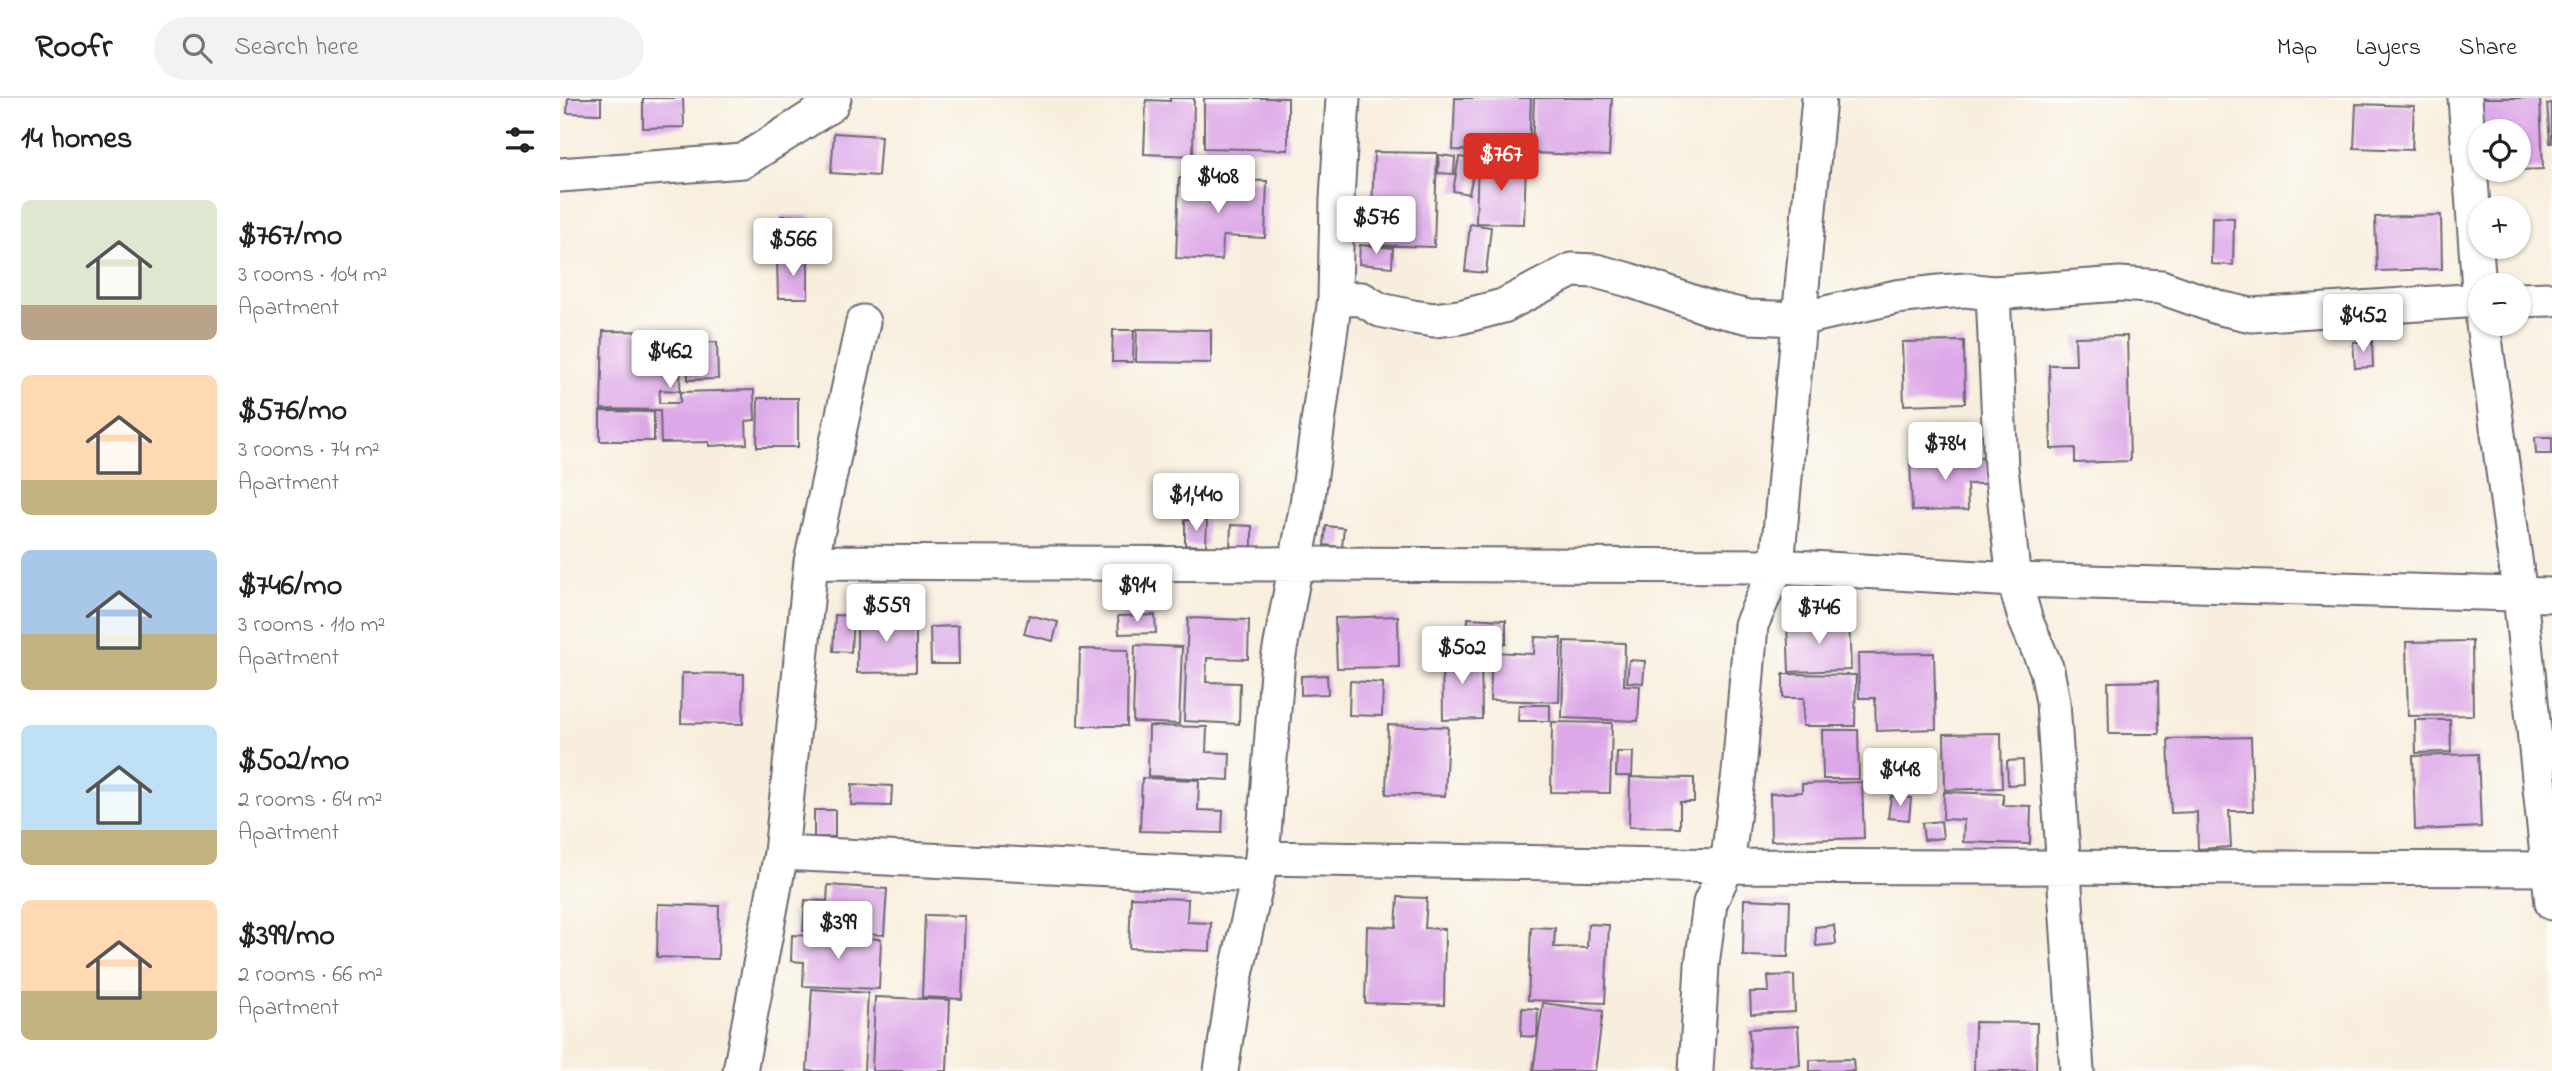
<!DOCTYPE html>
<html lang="en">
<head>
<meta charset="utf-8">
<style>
  :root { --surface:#fff; --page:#f2f2f2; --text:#222; --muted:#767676; --line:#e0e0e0; --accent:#d93025 }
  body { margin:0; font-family:"Indie Flower",sans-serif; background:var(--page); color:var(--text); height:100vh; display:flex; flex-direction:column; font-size:26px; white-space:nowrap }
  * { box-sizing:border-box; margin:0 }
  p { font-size:23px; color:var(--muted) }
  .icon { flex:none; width:38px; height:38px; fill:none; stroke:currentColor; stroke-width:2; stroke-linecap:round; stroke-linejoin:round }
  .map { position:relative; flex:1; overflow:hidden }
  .drawer { display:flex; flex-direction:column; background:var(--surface); width:560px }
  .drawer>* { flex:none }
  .buttons { position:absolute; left:1908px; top:21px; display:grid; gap:14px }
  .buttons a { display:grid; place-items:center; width:63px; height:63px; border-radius:50%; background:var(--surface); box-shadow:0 2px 5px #0004; font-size:35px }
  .price { position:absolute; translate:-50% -60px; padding:0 16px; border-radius:7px; background:#fff; color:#222; font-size:23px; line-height:46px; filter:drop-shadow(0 2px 4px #0008) }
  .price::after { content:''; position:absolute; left:50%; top:42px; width:21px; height:16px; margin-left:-10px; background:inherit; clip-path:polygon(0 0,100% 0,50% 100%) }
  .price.active { background:var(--accent); color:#fff }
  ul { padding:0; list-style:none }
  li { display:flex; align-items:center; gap:21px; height:175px; padding:0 21px }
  li span { display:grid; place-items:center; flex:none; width:196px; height:140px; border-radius:10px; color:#555 }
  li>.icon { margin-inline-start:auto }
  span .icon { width:84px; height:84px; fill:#fffc; stroke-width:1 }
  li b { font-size:30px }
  h2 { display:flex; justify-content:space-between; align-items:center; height:84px; padding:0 21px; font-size:30px }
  header { display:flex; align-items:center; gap:42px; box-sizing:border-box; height:98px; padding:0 35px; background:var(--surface); border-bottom:2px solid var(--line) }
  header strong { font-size:33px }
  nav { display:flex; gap:38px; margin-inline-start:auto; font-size:24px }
  .search { width:490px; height:63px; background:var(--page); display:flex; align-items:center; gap:18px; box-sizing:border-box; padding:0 24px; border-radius:38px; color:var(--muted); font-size:26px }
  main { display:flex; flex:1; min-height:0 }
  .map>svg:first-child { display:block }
  .building { fill:#dda8e8 }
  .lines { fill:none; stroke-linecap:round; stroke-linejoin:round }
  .minor-casing { stroke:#6d6974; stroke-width:37 }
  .minor { stroke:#fff; stroke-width:33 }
</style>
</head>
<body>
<header>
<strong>Roofr</strong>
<div class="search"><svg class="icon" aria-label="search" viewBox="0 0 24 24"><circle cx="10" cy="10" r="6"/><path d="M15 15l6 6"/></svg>Search here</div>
<nav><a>Map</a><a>Layers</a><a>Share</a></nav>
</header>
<main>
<section class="drawer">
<h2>14 homes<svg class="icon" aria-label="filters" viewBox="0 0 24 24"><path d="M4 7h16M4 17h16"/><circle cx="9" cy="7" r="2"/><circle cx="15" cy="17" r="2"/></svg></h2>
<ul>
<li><span style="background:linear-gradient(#dfe7d0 75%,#b9a48a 0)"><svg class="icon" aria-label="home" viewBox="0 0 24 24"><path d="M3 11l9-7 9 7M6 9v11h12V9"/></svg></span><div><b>$767/mo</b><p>3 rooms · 104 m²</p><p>Apartment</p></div></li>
<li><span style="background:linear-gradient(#ffd9b3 75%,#c2b280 0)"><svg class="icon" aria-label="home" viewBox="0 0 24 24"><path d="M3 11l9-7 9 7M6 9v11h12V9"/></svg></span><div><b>$576/mo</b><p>3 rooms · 74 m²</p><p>Apartment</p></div></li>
<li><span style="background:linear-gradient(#a9c7e8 60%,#c2b280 0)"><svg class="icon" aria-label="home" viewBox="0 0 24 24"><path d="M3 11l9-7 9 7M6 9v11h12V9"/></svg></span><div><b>$746/mo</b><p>3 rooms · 110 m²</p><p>Apartment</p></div></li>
<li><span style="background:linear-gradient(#bfe0f5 75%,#c2b280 0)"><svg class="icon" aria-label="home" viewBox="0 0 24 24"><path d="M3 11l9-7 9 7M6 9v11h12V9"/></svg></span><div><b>$502/mo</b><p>2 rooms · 64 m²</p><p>Apartment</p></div></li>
<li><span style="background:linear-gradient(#ffd9b3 65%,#c2b280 0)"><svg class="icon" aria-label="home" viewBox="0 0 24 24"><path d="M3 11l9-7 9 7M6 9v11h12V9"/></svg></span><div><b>$399/mo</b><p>2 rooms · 66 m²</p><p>Apartment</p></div></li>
</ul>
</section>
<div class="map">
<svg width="1992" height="973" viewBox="0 0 1992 973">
  <rect width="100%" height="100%" fill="#fdfcf7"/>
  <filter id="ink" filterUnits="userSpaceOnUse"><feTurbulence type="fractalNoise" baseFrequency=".0143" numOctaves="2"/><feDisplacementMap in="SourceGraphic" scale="14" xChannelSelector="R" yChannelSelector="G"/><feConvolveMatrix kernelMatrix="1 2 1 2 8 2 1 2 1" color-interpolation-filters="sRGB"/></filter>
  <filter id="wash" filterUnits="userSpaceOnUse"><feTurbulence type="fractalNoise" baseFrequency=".00686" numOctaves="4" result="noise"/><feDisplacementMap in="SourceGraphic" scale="28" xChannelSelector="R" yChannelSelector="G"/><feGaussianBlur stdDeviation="1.57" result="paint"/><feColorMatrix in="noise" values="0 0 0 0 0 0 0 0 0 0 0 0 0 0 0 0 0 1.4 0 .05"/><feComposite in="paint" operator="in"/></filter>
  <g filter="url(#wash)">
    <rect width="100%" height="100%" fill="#f8eedd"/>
    <g id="blocks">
      <!-- building -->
      <path class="building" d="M8 0H41V16L7 15Z
        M83 0H123L124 29 83 30Z
        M610 0H634L633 58 584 56 586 2 610 3Z
        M644 0H728V52L644 50Z
        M895 0H971L969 55 893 52Z
        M974 0H1052L1049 58 972 55Z
        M1921 0H1980L1983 71 1958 72V33H1930L1929 27 1923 28Z
        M1992 5V45H1990L1987 6Z
        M1796 6 1854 8 1852 52 1794 50Z
        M274 35 321 38 318 78 271 75Z
        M814 54 877 55 874 149 811 147Z
        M879 57 895 59 894 76 878 75Z
        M899 59 916 61 909 96 893 93Z
        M918 63 966 64 964 126 916 125Z
        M619 80 707 83 705 140 663 138 662 162 616 160Z
        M1881 117 1882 171 1817 173 1815 119Z
        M221 118H250L249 154 220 153Z
        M1652 119 1674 120 1673 167 1651 166Z
        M910 126 931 129 926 175 905 173Z
        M800 147 833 150 832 169 799 166Z
        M248 160V200H218L217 161Z
        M577 231 651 232V265L576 264Z
        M553 232H574L573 264H552Z
        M43 233 122 234 120 293 100 292 99 305H120V294L194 292 195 322 186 323 187 346 149 348V344L101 345 100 312 41 311Z
        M1567 238 1570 363 1515 365V350L1491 351 1489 267H1516L1515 239Z
        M1404 243 1405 305 1344 307 1342 244Z
        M1812 243 1813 269 1795 270 1793 244Z
        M157 244 158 281 128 282 127 245Z
        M198 300H238V349H197Z
        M40 313 94 314V343H40Z
        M1975 339H1992V356H1976Z
        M1428 359V386H1407L1408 412 1352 413 1350 361Z
        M625 422 647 423 646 448 625 447Z
        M671 427 692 428V451H670Z
        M766 428 784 430 782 449 764 447Z
        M275 517 293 518 291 554 273 553Z
        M356 517V574L297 575V518Z
        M469 517 498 524 493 543 464 536Z
        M595 517 596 535 559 536 558 518Z
        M838 518 839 569 777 570 775 520Z
        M628 520 689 522 688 561 647 560 646 584 680 585 679 626 624 623Z
        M908 520 946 522V546L907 544Z
        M1289 521 1291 572 1229 574 1227 523Z
        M398 528 399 566H371L370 529Z
        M975 539 1001 540 999 604 930 602 932 554 974 556Z
        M1004 543 1065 545 1064 587 1080 588 1078 623 1002 620Z
        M1912 543 1913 617 1848 618 1846 544Z
        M575 547 622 549 619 626 573 624Z
        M520 551 568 552 567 628H518Z
        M921 554 922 621 883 622 882 555Z
        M1374 555 1376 631 1316 633 1315 600H1299L1298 556Z
        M1069 562 1085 563 1083 585 1067 584Z
        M122 575 184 576 183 626 121 625Z
        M1223 576 1296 577 1295 628H1243L1244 600H1223Z
        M767 577 768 596 741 597V578Z
        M790 583 823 585 822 618 789 617Z
        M1598 583 1599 636H1549L1548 584Z
        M959 607H990V623H958Z
        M1855 622H1890L1891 654 1856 655Z
        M992 624 1052 625 1050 695 991 694Z
        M828 627 888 629 885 698 826 696Z
        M589 628 647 629 646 654 670 655 669 682 588 678Z
        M1262 632H1298L1299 681H1263Z
        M1441 635 1442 690 1385 692 1384 636Z
        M1691 639 1693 713H1669L1671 749 1638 751 1637 714 1611 715 1608 641Z
        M1057 654H1073L1072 678H1056Z
        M1918 656 1921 729 1855 732 1853 658Z
        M1463 662 1464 686 1448 687 1447 663Z
        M1070 679 1134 680V704H1120V730L1069 729Z
        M582 680 639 682 638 712 663 713 662 735 580 733Z
        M1302 684 1304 740 1211 743 1210 696 1242 694V686Z
        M292 686 332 688 331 708 291 707Z
        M1384 694 1443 696V707L1471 708 1470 746 1403 744 1404 722 1383 721Z
        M1331 698 1351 700 1349 722 1328 720Z
        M254 712H275V739H254Z
        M1381 723 1383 740 1364 742 1362 725Z
        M268 787 327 791 324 837 243 833 245 802 267 803Z
        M571 799 628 801 627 824 651 825 650 853 569 850Z
        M838 799 867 800 865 830 885 831 884 907 805 905 807 828 836 829Z
        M1184 801 1230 803 1228 859 1183 858Z
        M98 806 159 808 158 861 97 859Z
        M365 817 405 818 402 901 362 899Z
        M1028 826 1049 827 1045 905 968 902 971 829 995 830 994 849 1027 850Z
        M1274 827 1276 846 1256 848 1255 829Z
        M232 837 321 841 319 891 243 888 244 864 231 863Z
        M1234 877 1235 914 1191 916 1190 894H1209L1208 878Z
        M252 891 308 895 304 973H247Z
        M315 899 390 902 387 973H312Z
        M983 905 1043 913 1035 973H973Z
        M962 910 978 911 977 939 961 938Z
        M1415 924 1477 925 1476 973H1414Z
        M1238 928 1240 967 1191 970 1189 931Z
        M1293 961 1294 973H1250V962Z"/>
    </g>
  </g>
  <g filter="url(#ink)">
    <use href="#blocks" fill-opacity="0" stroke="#6d6974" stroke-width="2"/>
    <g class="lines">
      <defs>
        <path id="minor" d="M1905 0 1920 204
          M0 77 183 63 271 7 274 0
          M1433 195 1441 370 1454 482 1466 523 1487 572 1493 604 1517 973
          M775 200 802 201 820 212 853 219 874 222 900 219 943 208 1012 172 1036 173 1069 182 1150 210 1189 219 1239 221 1336 199 1379 194 1406 192 1433 195 1560 186 1601 189 1660 210 1691 217 1920 202
          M1958 202 1992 201
          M1923 226 1960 497 1992 805
          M251 464 1217 468 1454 482 1992 497
          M221 755 698 778
          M702 760 1167 768 1992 771
          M180 973 221 755 251 464 303 224
          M661 973 675 881 702 760 718 562 747 406 775 200 777 101 783 0
          M1136 973 1142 867 1150 805 1167 768 1179 674 1191 527 1217 468 1259 0"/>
      </defs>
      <!-- minor casing -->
      <use href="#minor" class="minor-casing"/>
      <!-- minor -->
      <use href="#minor" class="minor"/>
    </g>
  </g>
</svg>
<div class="buttons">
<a><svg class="icon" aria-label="locate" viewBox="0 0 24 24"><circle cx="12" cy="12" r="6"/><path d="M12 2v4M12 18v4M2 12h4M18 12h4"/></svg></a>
<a>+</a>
<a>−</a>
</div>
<b class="price active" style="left:941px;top:95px">$767</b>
<b class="price" style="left:658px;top:117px">$408</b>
<b class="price" style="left:816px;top:158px">$576</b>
<b class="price" style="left:233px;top:180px">$566</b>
<b class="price" style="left:1803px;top:256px">$452</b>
<b class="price" style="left:110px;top:292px">$462</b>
<b class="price" style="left:1385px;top:384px">$784</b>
<b class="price" style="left:636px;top:435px">$1,440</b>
<b class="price" style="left:577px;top:526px">$914</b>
<b class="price" style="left:326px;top:546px">$559</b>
<b class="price" style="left:1259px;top:548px">$746</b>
<b class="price" style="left:902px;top:588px">$502</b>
<b class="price" style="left:1340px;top:710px">$448</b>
<b class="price" style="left:278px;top:863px">$399</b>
</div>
</main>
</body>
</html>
